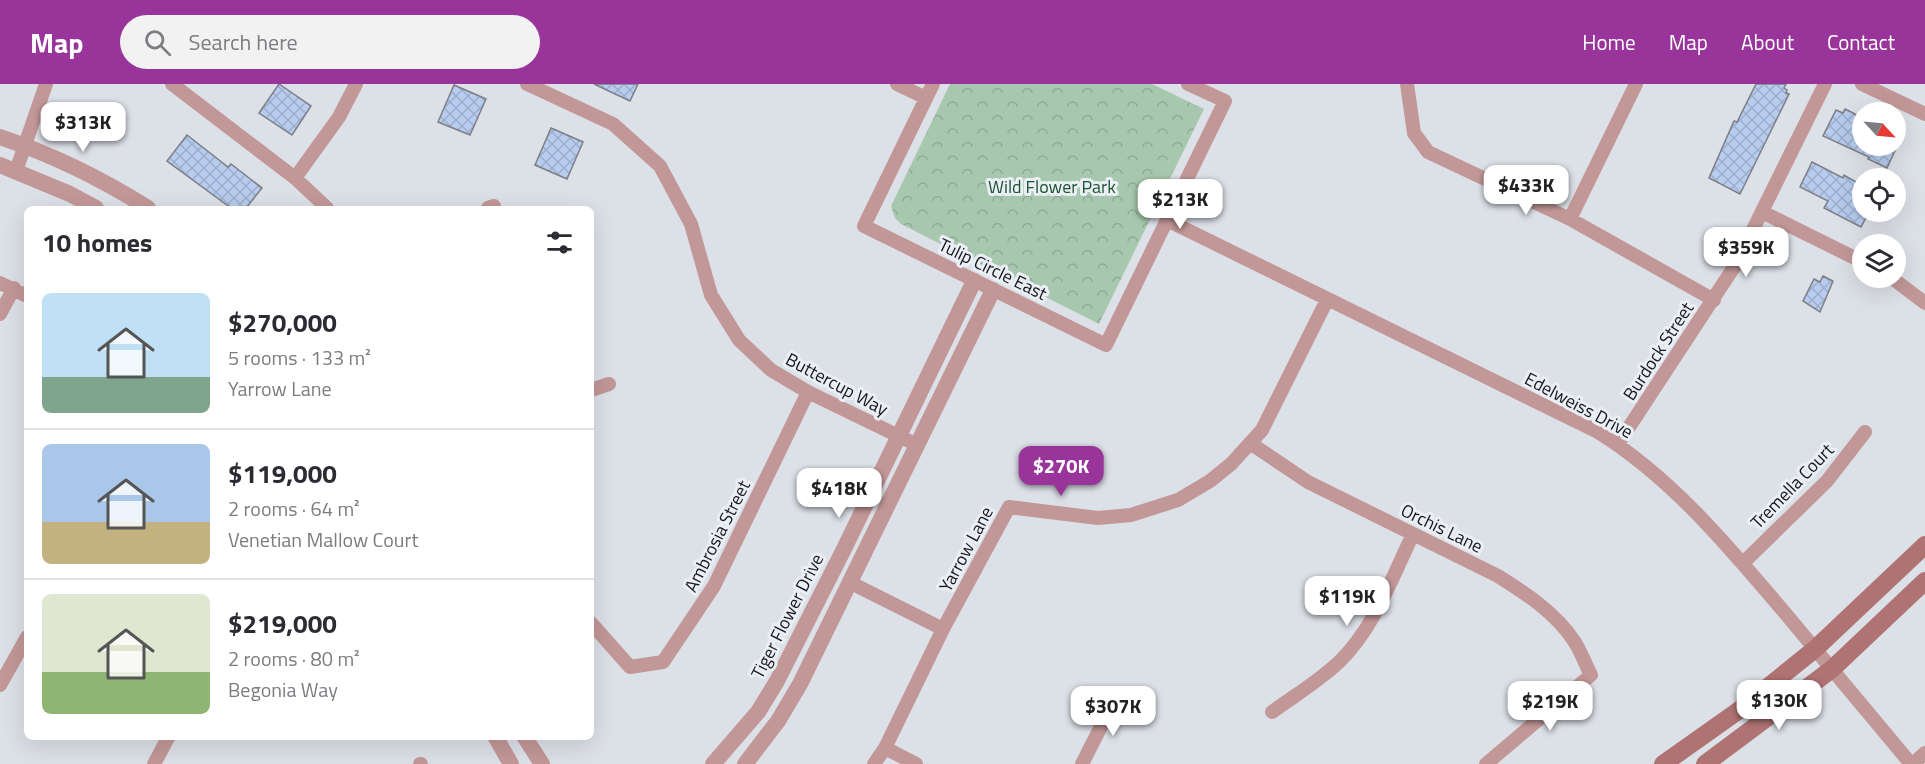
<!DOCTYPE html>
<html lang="en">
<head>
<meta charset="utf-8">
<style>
  :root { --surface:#fff; --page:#f2f2f3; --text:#2b2b33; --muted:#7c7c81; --line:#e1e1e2; --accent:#99359a }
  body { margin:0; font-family:"Titillium Web",sans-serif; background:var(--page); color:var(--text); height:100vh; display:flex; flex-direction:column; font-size:22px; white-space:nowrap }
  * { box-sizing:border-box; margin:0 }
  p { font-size:20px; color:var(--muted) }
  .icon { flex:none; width:33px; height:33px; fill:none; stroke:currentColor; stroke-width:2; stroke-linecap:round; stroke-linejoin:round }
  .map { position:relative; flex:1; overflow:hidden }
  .sheet { position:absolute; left:24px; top:122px; width:570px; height:534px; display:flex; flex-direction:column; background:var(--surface); border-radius:9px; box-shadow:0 6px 24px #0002 }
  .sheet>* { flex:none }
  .needle { width:39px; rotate:116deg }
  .tools { position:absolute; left:1852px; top:18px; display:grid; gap:12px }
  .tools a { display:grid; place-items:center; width:54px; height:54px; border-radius:50%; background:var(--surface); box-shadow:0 6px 24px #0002; font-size:30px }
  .price { position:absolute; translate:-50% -51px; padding:0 14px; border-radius:12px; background:#fff; color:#222; font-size:20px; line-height:39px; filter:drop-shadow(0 2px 3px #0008) }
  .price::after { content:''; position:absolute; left:50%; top:36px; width:18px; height:14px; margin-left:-9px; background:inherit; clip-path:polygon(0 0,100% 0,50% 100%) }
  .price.current { background:var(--accent); color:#fff }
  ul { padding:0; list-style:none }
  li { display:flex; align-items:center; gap:18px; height:150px; padding:0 18px }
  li+li { border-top:2px solid var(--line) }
  li span { display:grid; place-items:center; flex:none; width:168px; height:120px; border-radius:9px; color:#555 }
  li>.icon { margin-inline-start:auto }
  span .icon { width:72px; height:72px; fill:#fffc; stroke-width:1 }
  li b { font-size:26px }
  h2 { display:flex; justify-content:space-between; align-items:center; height:72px; padding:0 18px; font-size:26px }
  header { display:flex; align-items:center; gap:36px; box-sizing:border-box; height:84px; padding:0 30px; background:var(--accent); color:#fff }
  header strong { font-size:28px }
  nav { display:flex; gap:33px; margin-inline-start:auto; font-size:21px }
  .search { width:420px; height:54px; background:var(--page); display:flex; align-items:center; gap:15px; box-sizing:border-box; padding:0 21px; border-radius:33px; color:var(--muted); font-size:22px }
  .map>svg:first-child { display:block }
  .park { fill:url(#park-crowns) }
  .building { fill:url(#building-cross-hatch); stroke:#7c7f85; stroke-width:1.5 }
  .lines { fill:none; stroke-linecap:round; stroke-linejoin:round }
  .minor { stroke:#c29797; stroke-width:14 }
  .tertiary { stroke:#c29797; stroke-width:16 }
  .secondary { stroke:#b07374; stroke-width:18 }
  .labels { text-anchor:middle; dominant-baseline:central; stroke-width:6; stroke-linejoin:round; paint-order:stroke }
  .park-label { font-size:18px; fill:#1d542f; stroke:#eaeef5 }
  .street-label { font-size:18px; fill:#16171a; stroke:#eaeef5 }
</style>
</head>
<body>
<header>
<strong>Map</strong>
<div class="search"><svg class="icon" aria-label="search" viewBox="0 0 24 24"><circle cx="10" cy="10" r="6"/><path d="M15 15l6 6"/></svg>Search here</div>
<nav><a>Home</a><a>Map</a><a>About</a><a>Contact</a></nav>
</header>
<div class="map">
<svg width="1925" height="680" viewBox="0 0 1925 680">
  <defs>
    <pattern id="park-crowns" width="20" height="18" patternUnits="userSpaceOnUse" patternTransform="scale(1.5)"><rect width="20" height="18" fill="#a7c8ae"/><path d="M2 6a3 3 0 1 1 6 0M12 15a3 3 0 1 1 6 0" fill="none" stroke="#8fab95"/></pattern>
    <pattern id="building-cross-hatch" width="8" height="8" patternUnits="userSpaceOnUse" patternTransform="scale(1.5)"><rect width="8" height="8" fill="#b7ccee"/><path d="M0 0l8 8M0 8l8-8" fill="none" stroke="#9daecc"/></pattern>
  </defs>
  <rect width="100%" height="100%" fill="#dce0e7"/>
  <!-- park -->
  <path class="park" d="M950 0H1152L1204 25 1099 240 901 140 895 134 891 122Z"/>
  <!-- building -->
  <path class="building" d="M279 0 311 22 292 51 259 29Z
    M594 0H638L630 17Z
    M1756 0H1786L1784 4 1787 6 1786 9 1789 10 1740 110 1709 94 1734 37 1737 38Z
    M454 1 486 15 470 51 438 38Z
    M1845 25 1863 34V62H1897L1887 84 1868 75 1869 73 1823 52 1836 26 1843 29Z
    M551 44 583 58 567 95 535 81Z
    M187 51 228 83 231 80 262 104 246 124H231L167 77Z
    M1812 78 1843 94 1844 91 1863 102V128H1869L1861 143 1824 124 1828 117 1800 103Z
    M1823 192 1833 197 1820 228 1803 217 1814 195 1820 198Z"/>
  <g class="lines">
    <!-- minor -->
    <path class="minor" d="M172 0 295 94 327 124
      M527 0 613 40 660 82 691 140 711 211 739 256 771 286 808 308 917 361
      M897 0 926 14
      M933 0 864 142 1106 261 1225 17 1188 0
      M1407 0 1414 49 1428 68 1570 135 1714 216
      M1862 0 1925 30
      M16 87 46 0
      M295 94 339 33 356 0
      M488 124 494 122
      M1762 128 1863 178
      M1570 135 1636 0
      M1167 136 1598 348C1672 394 1729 463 1785 529 1827 579 1869 629 1911 680
      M1892 194 1925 219
      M0 199 27 212
      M0 230 14 204
      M591 306 609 300
      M1250 359 1308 398 1498 492C1525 509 1556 529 1574 557 1581 567 1585 580 1591 591L1486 680
      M1618 360 1736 180 1825 0
      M1743 479 1827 397 1865 348
      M851 499 943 545
      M591 539 630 583 663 578 714 502 808 308
      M0 601 27 553
      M1272 628C1294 612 1319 597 1339 578 1374 544 1392 494 1413 450
      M885 664 916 680
      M154 680 169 652
      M420 680H421
      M874 680 885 664 943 545 1009 423 1098 434 1131 431 1178 416 1210 397 1231 380 1262 346 1327 216
      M1082 680 1116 613
      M1913 680 1925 669"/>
    <!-- tertiary -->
    <path class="tertiary" d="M0 53C51 70 102 95 148 124
      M0 81 70 110 96 124
      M495 652 511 680
      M524 652 542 680
      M713 680 758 628 777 597 844 465 974 197
      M745 680 778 637 800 600 993 206"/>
    <!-- secondary -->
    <path class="secondary" d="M1663 680 1738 627 1815 565 1925 461
      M1705 680 1832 585 1925 497"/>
  </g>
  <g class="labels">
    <!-- park labels -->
    <g class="park-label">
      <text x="1052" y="102">Wild Flower Park</text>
    </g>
    <!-- street labels -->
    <g class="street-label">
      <text transform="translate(993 185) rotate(26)">Tulip Circle East</text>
      <text transform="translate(1658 267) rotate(-57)">Burdock Street</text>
      <text transform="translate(837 300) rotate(28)">Buttercup Way</text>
      <text transform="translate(1579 321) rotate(28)">Edelweiss Drive</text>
      <text transform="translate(1792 402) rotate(-46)">Tremella Court</text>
      <text transform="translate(1442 444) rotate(26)">Orchis Lane</text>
      <text transform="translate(717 452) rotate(-63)">Ambrosia Street</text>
      <text transform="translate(966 465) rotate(-62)">Yarrow Lane</text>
      <text transform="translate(787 532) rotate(-63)">Tiger Flower Drive</text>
    </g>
  </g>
</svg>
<div class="tools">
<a><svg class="needle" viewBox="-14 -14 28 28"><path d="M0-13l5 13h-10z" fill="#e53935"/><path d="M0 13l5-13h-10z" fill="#7c7c81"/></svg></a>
<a><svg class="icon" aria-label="locate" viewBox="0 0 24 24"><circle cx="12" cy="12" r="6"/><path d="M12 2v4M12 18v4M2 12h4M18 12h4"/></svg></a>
<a><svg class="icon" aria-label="layers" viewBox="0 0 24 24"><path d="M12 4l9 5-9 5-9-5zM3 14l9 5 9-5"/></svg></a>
</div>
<b class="price" style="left:83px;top:69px">$313K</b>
<b class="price" style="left:1526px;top:132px">$433K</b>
<b class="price" style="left:1180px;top:146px">$213K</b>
<b class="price" style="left:1746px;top:194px">$359K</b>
<b class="price current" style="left:1061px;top:413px">$270K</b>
<b class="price" style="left:839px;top:435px">$418K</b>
<b class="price" style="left:1347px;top:543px">$119K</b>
<b class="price" style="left:1779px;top:647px">$130K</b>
<b class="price" style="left:1550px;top:648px">$219K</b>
<b class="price" style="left:1113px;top:653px">$307K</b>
<section class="sheet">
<h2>10 homes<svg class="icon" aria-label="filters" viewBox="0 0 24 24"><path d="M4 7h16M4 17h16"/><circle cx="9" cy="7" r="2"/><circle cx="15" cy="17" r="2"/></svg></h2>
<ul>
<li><span style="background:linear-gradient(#bfe0f5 70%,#7fa58c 0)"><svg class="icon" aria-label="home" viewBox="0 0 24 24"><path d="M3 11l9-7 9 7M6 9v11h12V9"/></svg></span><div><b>$270,000</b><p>5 rooms · 133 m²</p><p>Yarrow Lane</p></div></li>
<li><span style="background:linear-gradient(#a9c7e8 65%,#c2b280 0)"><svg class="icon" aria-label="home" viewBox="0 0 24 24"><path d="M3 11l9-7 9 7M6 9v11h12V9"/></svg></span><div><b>$119,000</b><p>2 rooms · 64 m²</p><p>Venetian Mallow Court</p></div></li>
<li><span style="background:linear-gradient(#dfe7d0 65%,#8fb573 0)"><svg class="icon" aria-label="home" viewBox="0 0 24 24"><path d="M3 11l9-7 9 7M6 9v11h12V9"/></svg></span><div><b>$219,000</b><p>2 rooms · 80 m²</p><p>Begonia Way</p></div></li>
</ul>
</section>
</div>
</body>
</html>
